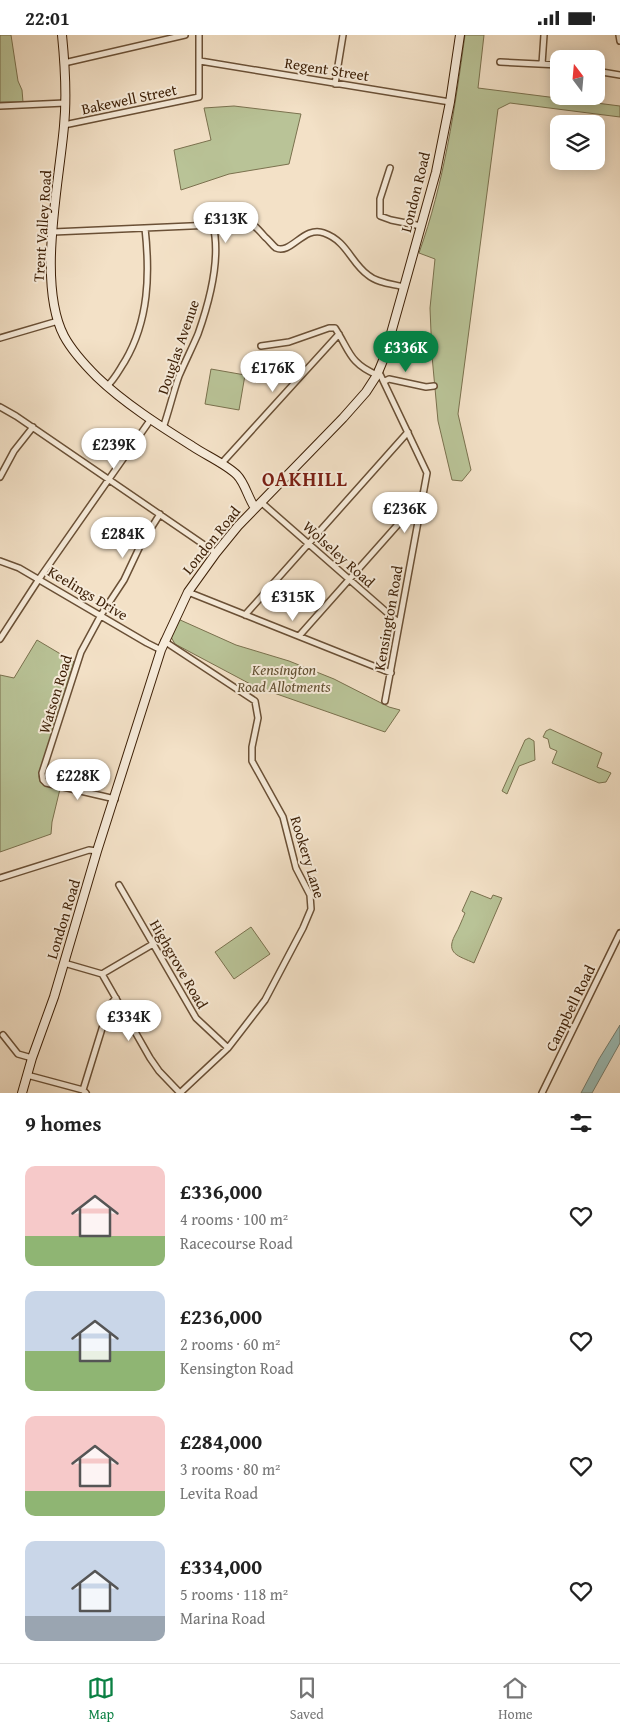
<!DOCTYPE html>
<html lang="en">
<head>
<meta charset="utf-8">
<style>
  :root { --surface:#fff; --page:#f6f6f6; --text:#222; --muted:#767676; --line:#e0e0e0; --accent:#0b8043 }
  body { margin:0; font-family:"Gentium Book Plus",serif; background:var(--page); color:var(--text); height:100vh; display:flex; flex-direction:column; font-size:19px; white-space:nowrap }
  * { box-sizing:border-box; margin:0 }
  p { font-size:16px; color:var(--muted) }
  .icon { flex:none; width:28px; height:28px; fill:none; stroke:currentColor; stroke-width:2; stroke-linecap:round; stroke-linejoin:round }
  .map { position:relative; height:1058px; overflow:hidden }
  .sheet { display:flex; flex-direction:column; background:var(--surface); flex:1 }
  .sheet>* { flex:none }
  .needle { width:32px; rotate:344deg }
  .fabs { position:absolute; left:550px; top:15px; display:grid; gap:10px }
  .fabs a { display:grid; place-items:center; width:55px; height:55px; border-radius:10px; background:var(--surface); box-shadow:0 2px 12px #0003; font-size:25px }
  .price { position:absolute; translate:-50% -42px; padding:0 11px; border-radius:18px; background:#fff; color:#222; font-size:16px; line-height:32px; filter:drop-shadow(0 1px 2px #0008) }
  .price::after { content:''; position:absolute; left:50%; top:30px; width:15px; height:11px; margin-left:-8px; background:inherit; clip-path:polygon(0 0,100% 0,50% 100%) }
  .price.selected { background:var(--accent); color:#fff }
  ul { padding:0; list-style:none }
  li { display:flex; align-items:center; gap:15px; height:125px; padding:0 25px }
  li span { display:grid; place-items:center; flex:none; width:140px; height:100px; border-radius:10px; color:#555 }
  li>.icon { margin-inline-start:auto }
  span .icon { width:60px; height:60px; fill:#fffc; stroke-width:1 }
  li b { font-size:21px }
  h2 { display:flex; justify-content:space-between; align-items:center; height:60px; padding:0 25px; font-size:21px }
  .status { display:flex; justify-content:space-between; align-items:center; height:35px; padding:0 25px; background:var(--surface); direction:ltr }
  .status svg { height:14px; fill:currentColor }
  .tabs { display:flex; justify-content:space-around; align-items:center; height:70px; border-top:1px solid var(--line); background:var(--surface); font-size:14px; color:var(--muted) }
  .tabs a { display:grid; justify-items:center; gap:2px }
  .tabs .selected { color:var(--accent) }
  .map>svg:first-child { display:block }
  .green { fill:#b9c397; stroke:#7a714e }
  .water { fill:#9bbdb7; stroke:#757e70 }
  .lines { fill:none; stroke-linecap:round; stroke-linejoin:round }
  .street-casing { stroke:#6a5036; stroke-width:8 }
  .secondary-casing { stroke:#3c1f06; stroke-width:10 }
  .street { stroke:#f7ecdb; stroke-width:5 }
  .secondary { stroke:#f7ecdb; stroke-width:8 }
  .labels { text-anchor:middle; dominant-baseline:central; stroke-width:4; stroke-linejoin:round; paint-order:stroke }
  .street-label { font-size:15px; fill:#3c1f06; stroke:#f7ecdb }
  .park-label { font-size:15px; font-style:italic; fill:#625032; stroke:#f7ecdb }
  .district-label { font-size:20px; font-weight:bold; letter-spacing:1px; fill:#7a1f14; stroke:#f7ecdb }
</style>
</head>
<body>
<div class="status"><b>22:01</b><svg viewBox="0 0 49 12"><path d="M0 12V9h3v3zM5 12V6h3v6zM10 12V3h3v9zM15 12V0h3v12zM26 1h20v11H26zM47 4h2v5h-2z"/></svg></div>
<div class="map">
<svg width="620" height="1058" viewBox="0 0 620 1058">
  <rect width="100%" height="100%" fill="#f3e1c7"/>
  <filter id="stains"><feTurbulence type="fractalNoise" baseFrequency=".004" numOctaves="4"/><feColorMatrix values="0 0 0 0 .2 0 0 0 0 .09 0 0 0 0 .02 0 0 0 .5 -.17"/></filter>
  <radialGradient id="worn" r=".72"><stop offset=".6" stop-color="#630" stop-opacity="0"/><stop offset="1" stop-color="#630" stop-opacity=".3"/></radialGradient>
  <!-- green -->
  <path class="green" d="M0 0H11L18 46 22 55 23 67H0Z
    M465 0H484L478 53 620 71V82L510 68 498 74 458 379 471 435 462 446 452 445 438 386 432 321 430 273 435 224 419 218C444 148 455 73 465 0Z
    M234 71 301 79 289 129 229 139 181 155 174 115 211 105 204 73Z
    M211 334 245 340 239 375 205 369Z
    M178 584 236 610 289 626 334 644 389 672 400 675 385 697 254 651 175 609 171 602Z
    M37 605 74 627 39 741C39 752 51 752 60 754L52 787 51 799 0 817V640L14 643Z
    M550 694 602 718 597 732 611 738 606 747 599 748 552 728 557 716 550 713 548 704 543 702 546 696Z
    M529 703 534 706 535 725 519 731 507 759 502 756 525 705Z
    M471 856 491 864 493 860 502 863 474 928C459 921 445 919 455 900 459 893 462 885 465 878L462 876Z
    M251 892 270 919 234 944 215 917Z"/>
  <!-- water -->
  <path class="water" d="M620 990V1008L592 1058H581L599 1024Z"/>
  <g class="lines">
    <defs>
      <path id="street" d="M619 0 620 6
        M200 26 450 67
        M500 27 559 30
        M64 28 185 0
        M542 29 544 0
        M596 36 620 40
        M335 49 343 0
        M0 71 65 68
        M64 90 199 62V0
        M390 133 380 164V181L391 185 421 191
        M213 190C240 178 246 180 265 202 269 205 272 210 276 213 291 220 304 190 324 198 347 206 351 228 368 240 377 248 393 249 404 252
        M53 197 213 190C221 223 209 268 198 299 192 313 185 327 179 341 173 358 169 376 163 393
        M0 303 58 286
        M261 311 289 307 329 293H335C350 316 349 328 377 340
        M378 335 427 438 385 666
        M385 346 389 344 426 352 434 351
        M107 351C115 344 119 335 125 326 149 285 150 239 145 193
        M0 372 16 381 216 518
        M221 429 339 299
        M0 442 14 416 33 392
        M262 468 399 588
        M0 526 19 533 147 608 161 615
        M188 557 391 638
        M245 580 408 397
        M299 601 409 477 413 473 420 474
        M0 604 39 544 151 384
        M164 606 255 666 258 683 252 712V726L283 782 296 833 310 860 311 874 303 893 265 965 228 1013 180 1058
        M115 764 46 748 43 745 42 738 81 617 101 580 124 545 141 509 160 479
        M0 843 89 815 97 816
        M119 850 196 983 228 1013
        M64 928 102 939 153 909
        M102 939 150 1023 159 1036 180 1058
        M3 1000 18 1019 32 1023
        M27 1040 83 1055
        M86 1058 83 1055 109 971 116 963
        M542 1058 620 898"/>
      <path id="secondary" d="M62 0C65 30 67 61 64 91 59 149 37 249 64 301 72 316 85 330 97 342 124 368 160 391 192 411 205 420 226 429 237 440 245 448 248 463 255 473
        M22 1058 32 1023 54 962 97 816 161 615 188 557 216 518 238 491 343 383 366 357 377 340 384 323 404 252 436 137 450 67 460 0"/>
    </defs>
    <!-- street casing -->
    <use href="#street" class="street-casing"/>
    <!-- secondary casing -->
    <use href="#secondary" class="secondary-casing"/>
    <!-- street -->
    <use href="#street" class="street"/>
    <!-- secondary -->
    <use href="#secondary" class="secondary"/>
  </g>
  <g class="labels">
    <!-- street labels -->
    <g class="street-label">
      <text transform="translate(327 34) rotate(9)">Regent Street</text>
      <text transform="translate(129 64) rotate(-12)">Bakewell Street</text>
      <text transform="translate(415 157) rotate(-76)">London Road</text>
      <text transform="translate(42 191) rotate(-86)">Trent Valley Road</text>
      <text transform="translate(178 312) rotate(-71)">Douglas Avenue</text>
      <text transform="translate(211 505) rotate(-51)">London Road</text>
      <text transform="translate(339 519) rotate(42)">Wolseley Road</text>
      <text transform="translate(88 558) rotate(31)">Keelings Drive</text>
      <text transform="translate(388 583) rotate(-80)">Kensington Road</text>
      <text transform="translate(55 659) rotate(-73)">Watson Road</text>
      <text transform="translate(308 822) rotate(73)">Rookery Lane</text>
      <text transform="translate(63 884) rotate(-73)">London Road</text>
      <text transform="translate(179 929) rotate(60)">Highgrove Road</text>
      <text transform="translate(570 973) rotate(-64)">Campbell Road</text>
    </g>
    <!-- park labels -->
    <g class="park-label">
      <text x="284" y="634">Kensington<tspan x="284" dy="17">Road Allotments</tspan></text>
    </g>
    <!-- district labels -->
    <g class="district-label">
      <text x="305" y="443">OAKHILL</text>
    </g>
  </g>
  <rect width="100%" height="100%" filter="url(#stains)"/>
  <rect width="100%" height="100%" fill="url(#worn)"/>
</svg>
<div class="fabs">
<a><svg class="needle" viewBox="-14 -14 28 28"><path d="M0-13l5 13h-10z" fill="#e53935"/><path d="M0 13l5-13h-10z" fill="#767676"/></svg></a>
<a><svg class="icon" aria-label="layers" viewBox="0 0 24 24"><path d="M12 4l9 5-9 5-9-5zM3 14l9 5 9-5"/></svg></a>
</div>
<b class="price" style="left:226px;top:209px">£313K</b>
<b class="price selected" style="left:406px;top:338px">£336K</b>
<b class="price" style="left:273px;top:358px">£176K</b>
<b class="price" style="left:114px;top:435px">£239K</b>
<b class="price" style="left:405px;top:499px">£236K</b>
<b class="price" style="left:123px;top:524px">£284K</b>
<b class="price" style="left:293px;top:587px">£315K</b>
<b class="price" style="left:78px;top:766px">£228K</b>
<b class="price" style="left:129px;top:1007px">£334K</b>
</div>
<section class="sheet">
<h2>9 homes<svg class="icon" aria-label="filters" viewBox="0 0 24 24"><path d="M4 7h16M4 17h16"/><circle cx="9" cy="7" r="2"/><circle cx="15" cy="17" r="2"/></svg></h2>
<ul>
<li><span style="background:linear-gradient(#f6c9c9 70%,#8fb573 0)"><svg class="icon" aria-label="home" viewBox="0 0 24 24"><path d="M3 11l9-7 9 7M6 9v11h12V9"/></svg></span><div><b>£336,000</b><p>4 rooms · 100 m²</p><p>Racecourse Road</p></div><svg class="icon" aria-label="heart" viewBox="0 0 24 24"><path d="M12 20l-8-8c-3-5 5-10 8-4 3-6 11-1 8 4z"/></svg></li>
<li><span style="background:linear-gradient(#c9d6e8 60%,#8fb573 0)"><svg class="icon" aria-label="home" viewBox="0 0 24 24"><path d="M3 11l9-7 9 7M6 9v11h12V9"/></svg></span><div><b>£236,000</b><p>2 rooms · 60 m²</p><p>Kensington Road</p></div><svg class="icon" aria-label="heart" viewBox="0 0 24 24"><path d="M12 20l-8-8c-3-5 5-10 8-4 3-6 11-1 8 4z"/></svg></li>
<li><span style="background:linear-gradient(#f6c9c9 75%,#8fb573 0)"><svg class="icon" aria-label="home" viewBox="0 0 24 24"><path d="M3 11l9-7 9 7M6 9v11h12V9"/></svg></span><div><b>£284,000</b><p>3 rooms · 80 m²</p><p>Levita Road</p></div><svg class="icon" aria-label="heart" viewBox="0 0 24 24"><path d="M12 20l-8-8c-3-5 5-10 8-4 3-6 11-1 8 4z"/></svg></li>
<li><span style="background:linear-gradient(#c9d6e8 75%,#9aa5b1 0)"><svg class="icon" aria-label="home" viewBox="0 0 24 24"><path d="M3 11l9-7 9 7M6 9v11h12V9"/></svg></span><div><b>£334,000</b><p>5 rooms · 118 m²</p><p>Marina Road</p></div><svg class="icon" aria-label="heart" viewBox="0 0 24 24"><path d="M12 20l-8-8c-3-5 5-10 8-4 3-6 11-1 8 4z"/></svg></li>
</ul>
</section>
<nav class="tabs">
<a class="selected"><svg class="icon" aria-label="map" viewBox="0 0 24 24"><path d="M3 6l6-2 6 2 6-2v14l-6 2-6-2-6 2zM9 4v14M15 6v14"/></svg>Map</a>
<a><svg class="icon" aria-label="saved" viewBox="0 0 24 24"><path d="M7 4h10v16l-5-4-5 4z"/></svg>Saved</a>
<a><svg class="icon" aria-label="home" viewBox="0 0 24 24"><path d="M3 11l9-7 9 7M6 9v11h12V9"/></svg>Home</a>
</nav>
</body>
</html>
